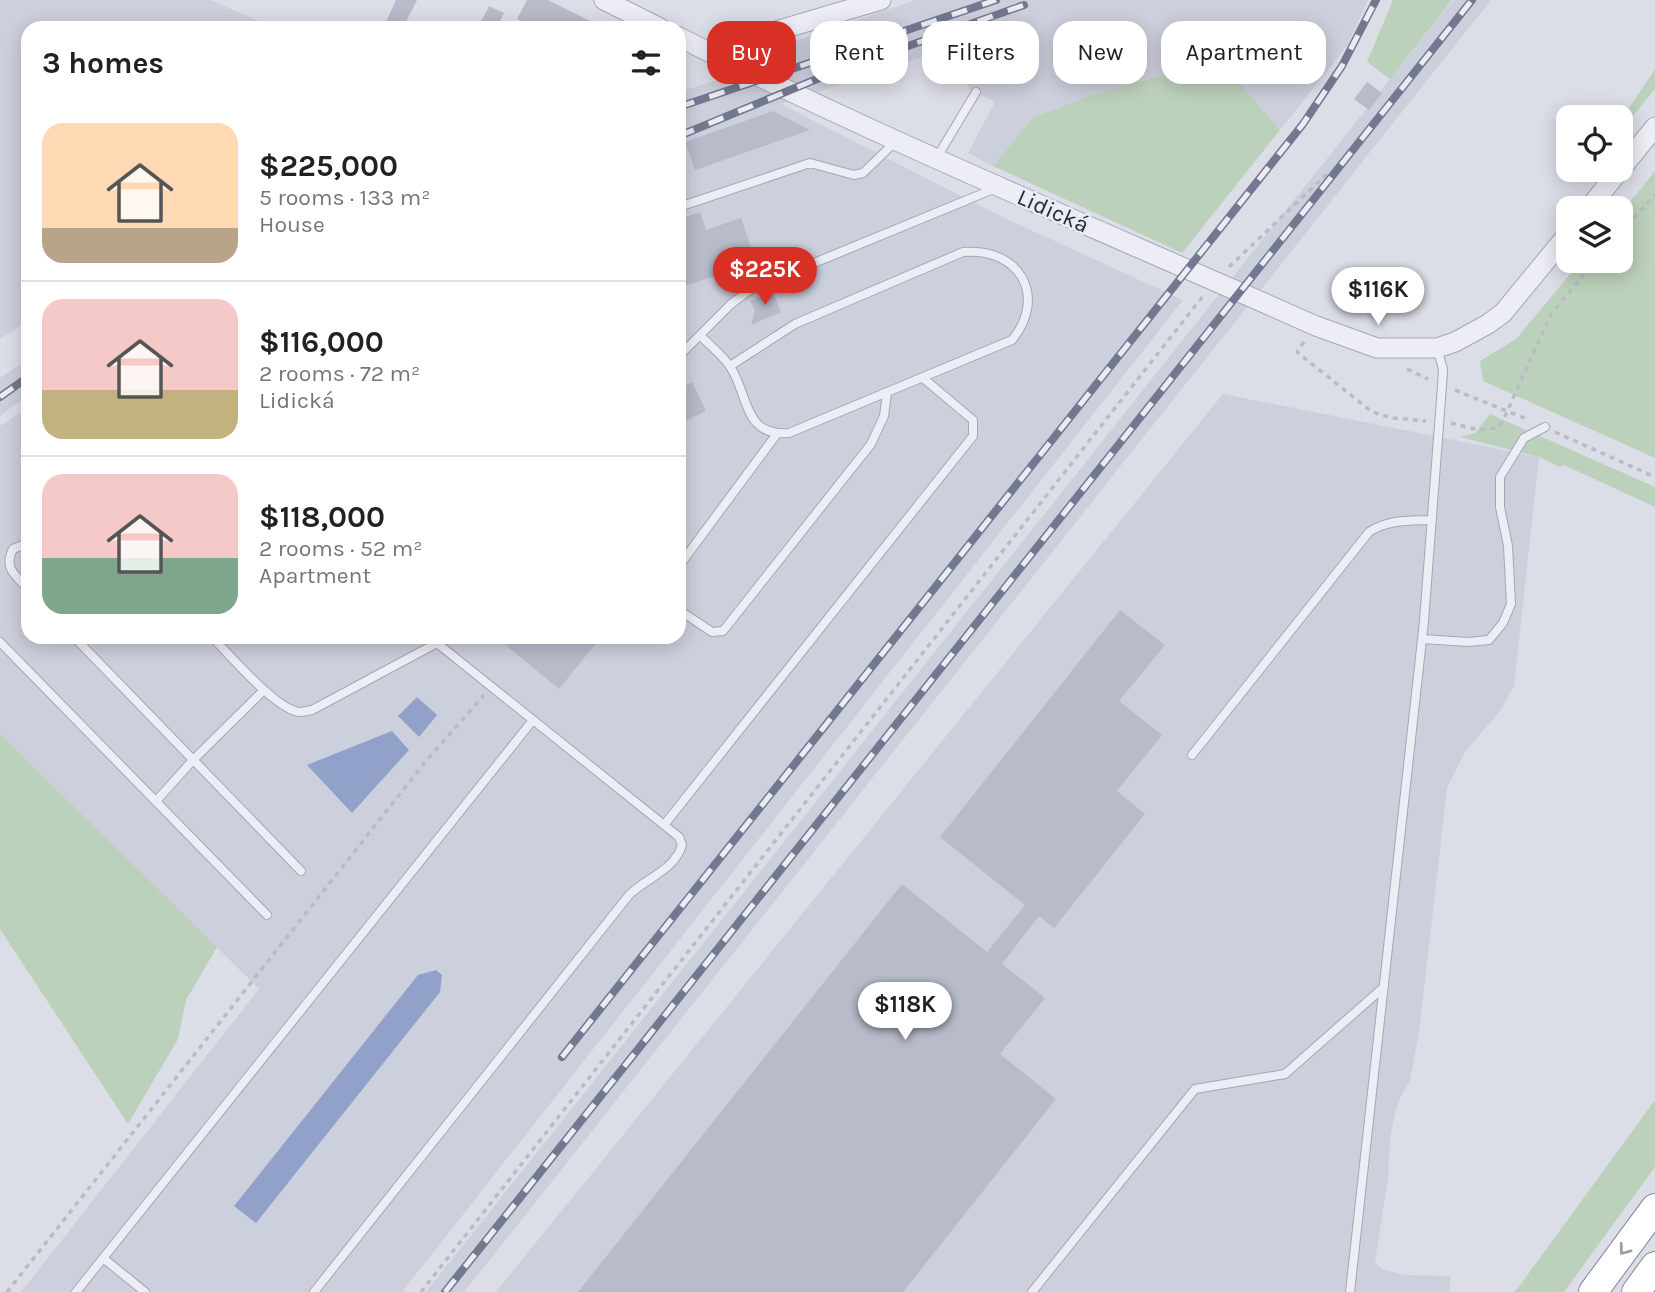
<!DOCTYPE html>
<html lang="en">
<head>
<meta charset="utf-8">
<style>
  :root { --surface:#fff; --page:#f2f2f2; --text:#202124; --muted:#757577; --line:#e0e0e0; --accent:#d93025 }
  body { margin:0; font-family:Karla,sans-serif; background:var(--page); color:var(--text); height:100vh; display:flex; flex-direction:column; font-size:26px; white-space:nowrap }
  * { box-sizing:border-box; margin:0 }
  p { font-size:23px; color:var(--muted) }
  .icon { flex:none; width:38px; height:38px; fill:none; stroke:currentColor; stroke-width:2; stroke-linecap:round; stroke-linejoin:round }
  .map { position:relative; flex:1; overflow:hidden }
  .panel { position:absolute; left:21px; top:21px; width:665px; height:623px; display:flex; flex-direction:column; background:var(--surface); border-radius:21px; box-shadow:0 4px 18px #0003 }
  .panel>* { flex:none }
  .top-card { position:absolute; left:707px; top:21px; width:665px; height:63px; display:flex; gap:14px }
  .fabs { position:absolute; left:1556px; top:105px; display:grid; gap:14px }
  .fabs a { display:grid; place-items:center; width:77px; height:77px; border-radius:14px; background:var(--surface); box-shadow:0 4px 18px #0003; font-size:35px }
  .price { position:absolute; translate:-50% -60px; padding:0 16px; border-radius:24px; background:#fff; color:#222; font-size:23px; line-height:46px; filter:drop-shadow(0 2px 4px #0008) }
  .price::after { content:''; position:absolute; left:50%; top:42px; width:21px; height:16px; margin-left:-10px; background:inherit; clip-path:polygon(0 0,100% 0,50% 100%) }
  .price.selected { background:var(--accent); color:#fff }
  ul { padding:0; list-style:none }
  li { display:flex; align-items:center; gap:21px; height:175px; padding:0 21px }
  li+li { border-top:2px solid var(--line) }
  li span { display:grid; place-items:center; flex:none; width:196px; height:140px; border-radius:21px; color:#555 }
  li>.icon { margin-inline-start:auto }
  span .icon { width:84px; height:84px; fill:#fffc; stroke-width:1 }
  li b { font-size:30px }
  h2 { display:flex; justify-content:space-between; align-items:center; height:84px; padding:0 21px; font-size:30px }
  .chip { padding:0 24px; border-radius:21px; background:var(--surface); box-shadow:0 4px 18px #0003; font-size:24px; line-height:63px }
  .chip.selected { background:var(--accent); color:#fff }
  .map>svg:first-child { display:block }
  .built { fill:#cccfdc }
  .green { fill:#bcd1bb }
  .water { fill:#92a1ca }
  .building { fill:#b7bbca }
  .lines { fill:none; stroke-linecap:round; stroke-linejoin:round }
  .service-casing { stroke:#a4a7b4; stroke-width:10 }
  .tertiary-casing { stroke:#a4a7b4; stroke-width:21 }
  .motorway-casing { stroke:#81869e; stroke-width:30 }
  .path { stroke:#b9bbc5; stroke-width:3.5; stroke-dasharray:5 5; stroke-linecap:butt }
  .service { stroke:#edeef5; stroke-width:8 }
  .tertiary { stroke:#edeef5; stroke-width:19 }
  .motorway { stroke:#fff; stroke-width:28 }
  .rail-casing { stroke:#737891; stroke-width:8 }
  .rail { stroke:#eaecf4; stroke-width:5; stroke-dasharray:16; stroke-linecap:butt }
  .oneway { stroke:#9c9ea8 }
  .labels { text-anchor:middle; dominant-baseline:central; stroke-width:5; stroke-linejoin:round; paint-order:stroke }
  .street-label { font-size:23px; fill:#24283d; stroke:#eaecf4 }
</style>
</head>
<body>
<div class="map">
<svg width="1655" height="1292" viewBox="0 0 1655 1292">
  <rect width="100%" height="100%" fill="#dbdde7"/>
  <!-- built -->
  <path class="built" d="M0 0H210L275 28H28V321L0 339Z
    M916 0H1368L1347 46 1280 130 1206 46 1167 74 1089 96 1032 118 993 166 968 153 995 102 968 88 956 46 781 104 1000 216 1183 300 402 1292H21L259 989 0 734V426L28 408V637H679V92L783 60V45Z
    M1453 0H1491L464 1292H426Z
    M28 359V395L0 416V378Z
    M1223 394 1539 457 1514 686 1500 711 1465 752 1447 788 1419 1033 1410 1080 1400 1098 1394 1118 1390 1138 1388 1179 1375 1261 1378 1266 1385 1270 1405 1275 1451 1276 1449 1292H496Z"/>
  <!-- green -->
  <path class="green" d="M1393 0H1452L1390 79 1367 62Z
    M1206 45 1280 130 1182 253 993 166 1032 118 1089 96 1167 74Z
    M1655 69V89L1621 130V120Z
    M1655 171V458L1483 381 1480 361 1516 339 1581 261H1620L1621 213Z
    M1490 414 1655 487V507L1564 465 1560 467 1539 457 1460 437 1475 433Z
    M0 734 217 947 186 1000 178 1039 128 1124 0 929Z
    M1655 1100V1167L1564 1292H1515Z"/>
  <!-- water -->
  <path class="water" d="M417 697 437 715 419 737 398 716Z
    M392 731 409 750 352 813 307 765Z
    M436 970 442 975 440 992 256 1223 234 1206 418 975Z"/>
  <!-- building -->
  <path class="building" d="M396 0H417L403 28H383Z
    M527 0H548L604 28H536L517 19Z
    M489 6 504 13 497 28H478Z
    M1367 82 1382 93 1369 110 1354 99Z
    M773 111 810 130 695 170 685 142Z
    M700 212 706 230 741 218 756 262 679 288V219Z
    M772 291 781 312 751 325 755 311 750 301Z
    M692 382 706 411 679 424V389Z
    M1120 610 1165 645 1119 701 1162 735 1117 791 1145 814 1054 928 1039 916 1002 964 1045 998 1000 1054 1056 1099 903 1292H578L902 884 987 952 1025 905 940 837Z
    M496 637H601L559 689Z"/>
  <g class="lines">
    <defs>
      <path id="service" d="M936 159 976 92
        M679 207 810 163 854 175 863 173 896 141
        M701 336C710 346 724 356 731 368 749 397 744 437 789 433L1012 340C1048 296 1019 247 963 252L795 324 730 366
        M679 356 731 304 751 289 996 188
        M28 543 13 549C3 568 16 576 28 589
        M679 566 776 435
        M679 610 712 632 723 631 871 444 884 416 887 393
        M74 637 301 871
        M212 637C229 654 278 712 301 712 302 712 312 710 312 710L437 643
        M1422 639 1468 642 1489 640 1503 623 1511 604 1508 546 1500 507V477L1524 438 1545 427
        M0 642 267 915
        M1192 755 1369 532C1389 519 1409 521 1432 520
        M157 800 193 760 264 690
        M664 825 973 436V420L923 378
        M103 1258 145 1292
        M76 1292 533 720
        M314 1292 629 895C646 878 675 870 682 845L679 837 437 643 435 637
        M1032 1292 1195 1089 1285 1074 1384 987
        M1350 1292 1424 621 1442 386 1443 369 1437 348"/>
      <path id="tertiary" d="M604 0 660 28
        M679 37C887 142 1103 231 1316 326L1377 348H1437L1455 342 1488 324 1503 313 1568 234
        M715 55 742 41 881 0
        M1620 170 1655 127
        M1589 208 1620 170"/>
      <path id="motorway" d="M1593 1292 1655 1208
        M1636 1292 1655 1266"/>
    </defs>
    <!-- service casing -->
    <use href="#service" class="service-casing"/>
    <!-- tertiary casing -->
    <use href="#tertiary" class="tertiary-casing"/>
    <!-- motorway casing -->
    <use href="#motorway" class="motorway-casing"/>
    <!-- path -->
    <path class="path" d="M1620 233 1655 195
      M1229 267 1329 172
      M1304 342 1297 352 1372 412 1393 418 1426 421
      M1407 369 1428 379
      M1455 390 1529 420
      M1451 423C1468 427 1488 436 1502 423L1551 314 1595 261
      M1555 432 1655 477
      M7 1292 426 761 484 695
      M421 1292 1203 296"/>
    <!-- service -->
    <use href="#service" class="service"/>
    <!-- tertiary -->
    <use href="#tertiary" class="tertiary"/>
    <!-- motorway -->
    <use href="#motorway" class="motorway"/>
    <defs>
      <path id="rail" d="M679 107 996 0
        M679 136 829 74 1024 5
        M0 397 28 377
        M562 1057 1303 124 1342 66 1376 0
        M445 1292 1472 0"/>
    </defs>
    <!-- rail casing -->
    <use href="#rail" class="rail-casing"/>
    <!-- rail -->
    <use href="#rail" class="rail"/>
  </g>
  <!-- one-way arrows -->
  <defs><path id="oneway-chevron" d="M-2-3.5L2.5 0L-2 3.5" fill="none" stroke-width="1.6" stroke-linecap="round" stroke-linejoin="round" transform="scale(1.75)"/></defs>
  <use class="oneway" href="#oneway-chevron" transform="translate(1624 1250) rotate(127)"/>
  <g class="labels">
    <!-- street labels -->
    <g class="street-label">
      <text transform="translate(1053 211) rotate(24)">Lidická</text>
    </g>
  </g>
</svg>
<div class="fabs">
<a><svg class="icon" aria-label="locate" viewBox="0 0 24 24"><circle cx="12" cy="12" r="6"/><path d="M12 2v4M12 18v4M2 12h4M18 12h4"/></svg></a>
<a><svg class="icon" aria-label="layers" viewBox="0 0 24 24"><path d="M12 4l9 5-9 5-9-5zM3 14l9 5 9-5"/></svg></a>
</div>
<b class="price selected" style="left:765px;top:307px">$225K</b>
<b class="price" style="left:1378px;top:327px">$116K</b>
<b class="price" style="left:905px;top:1042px">$118K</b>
<div class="top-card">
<a class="chip selected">Buy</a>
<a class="chip">Rent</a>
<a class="chip">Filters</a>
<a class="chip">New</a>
<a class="chip">Apartment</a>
</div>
<section class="panel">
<h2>3 homes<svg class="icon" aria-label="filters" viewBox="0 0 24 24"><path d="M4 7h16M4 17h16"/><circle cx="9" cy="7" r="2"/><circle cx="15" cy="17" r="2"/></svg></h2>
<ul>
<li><span style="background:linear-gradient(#ffd9b3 75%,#b9a48a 0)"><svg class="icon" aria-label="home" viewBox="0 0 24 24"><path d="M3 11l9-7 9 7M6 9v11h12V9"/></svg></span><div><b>$225,000</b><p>5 rooms · 133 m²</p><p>House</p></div></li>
<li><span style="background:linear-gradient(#f6c9c9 65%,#c2b280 0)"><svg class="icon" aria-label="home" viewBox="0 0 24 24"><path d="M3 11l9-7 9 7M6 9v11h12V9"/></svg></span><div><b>$116,000</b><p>2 rooms · 72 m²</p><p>Lidická</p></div></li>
<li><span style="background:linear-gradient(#f6c9c9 60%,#7fa58c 0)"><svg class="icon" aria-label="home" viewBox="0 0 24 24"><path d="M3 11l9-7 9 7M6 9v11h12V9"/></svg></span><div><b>$118,000</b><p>2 rooms · 52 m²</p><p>Apartment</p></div></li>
</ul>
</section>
</div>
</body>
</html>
